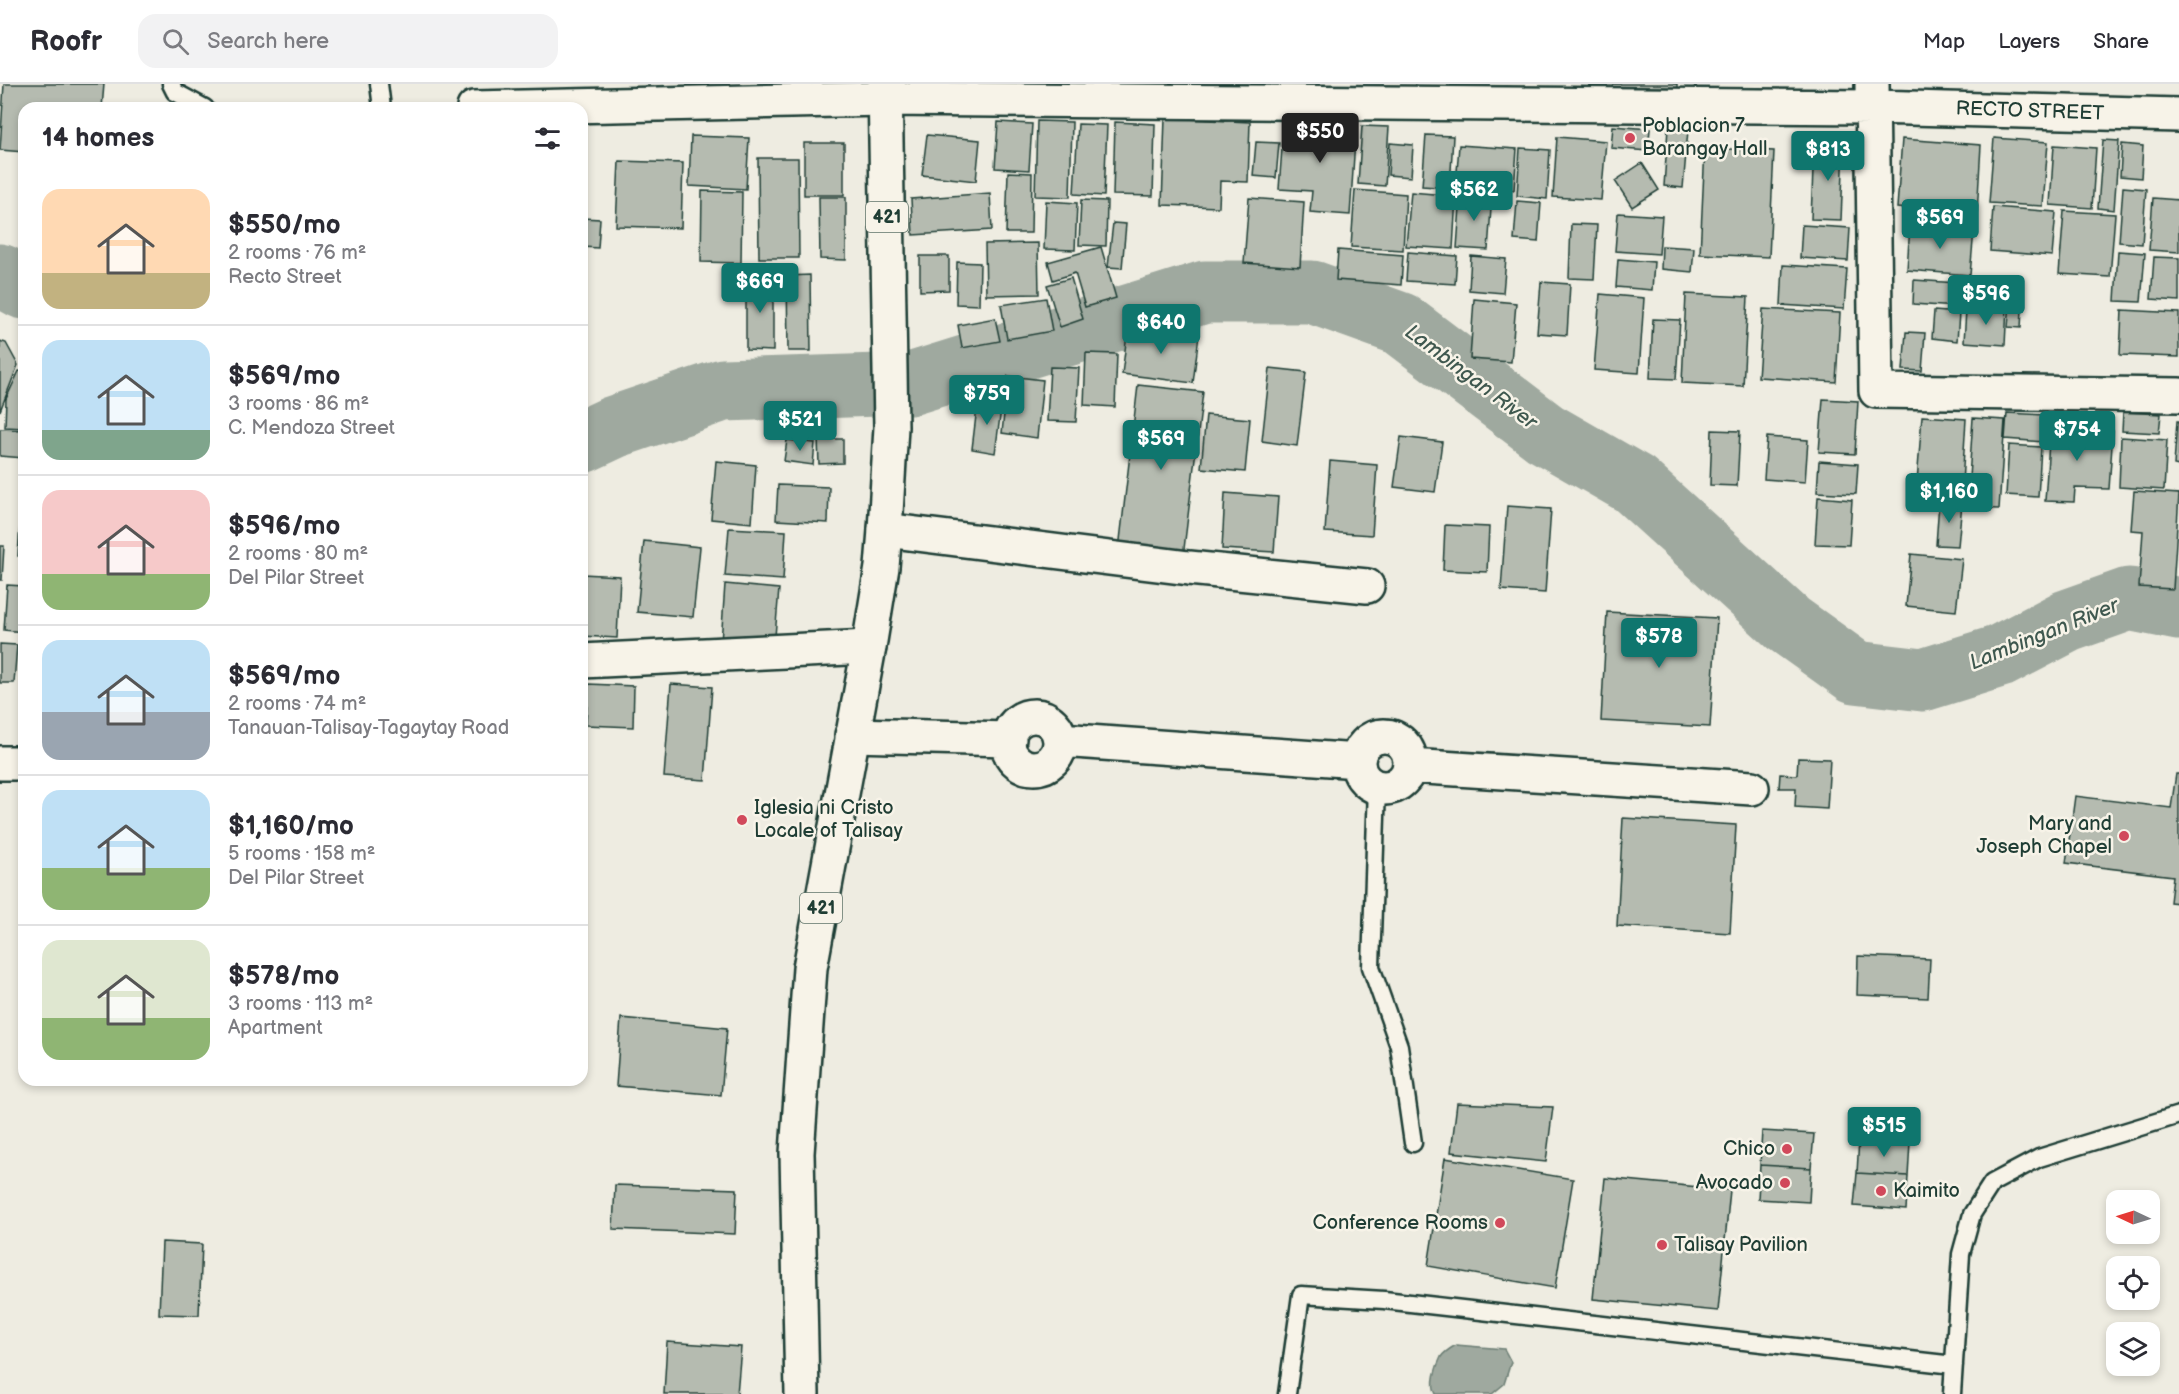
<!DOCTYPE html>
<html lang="en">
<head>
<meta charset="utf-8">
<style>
  :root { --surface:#fff; --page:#f2f2f3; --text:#2b2b33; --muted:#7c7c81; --line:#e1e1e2; --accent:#0f766e }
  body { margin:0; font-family:"Balsamiq Sans",sans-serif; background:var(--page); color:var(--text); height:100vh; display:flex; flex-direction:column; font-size:22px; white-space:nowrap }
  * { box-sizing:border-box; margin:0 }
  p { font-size:20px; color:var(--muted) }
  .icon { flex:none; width:33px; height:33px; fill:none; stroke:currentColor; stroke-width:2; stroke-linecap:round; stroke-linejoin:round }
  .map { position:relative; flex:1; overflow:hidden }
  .side { position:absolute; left:18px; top:18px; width:570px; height:984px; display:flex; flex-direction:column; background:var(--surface); border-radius:18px; box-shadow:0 3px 9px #0003 }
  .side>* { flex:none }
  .needle { width:39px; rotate:274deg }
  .controls { position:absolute; left:2106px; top:1106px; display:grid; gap:12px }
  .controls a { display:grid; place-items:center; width:54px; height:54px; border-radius:12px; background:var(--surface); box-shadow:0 3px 9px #0003; font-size:30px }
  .price { position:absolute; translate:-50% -51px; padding:0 14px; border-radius:6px; background:var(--accent); color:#fff; font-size:20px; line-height:39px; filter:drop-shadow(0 2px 3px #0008) }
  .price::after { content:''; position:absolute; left:50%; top:36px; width:18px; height:14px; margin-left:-9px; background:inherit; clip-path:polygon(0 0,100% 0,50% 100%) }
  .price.selected { background:#222; color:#fff }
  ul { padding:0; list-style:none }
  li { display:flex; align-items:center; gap:18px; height:150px; padding:0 24px }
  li+li { border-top:2px solid var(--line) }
  li span { display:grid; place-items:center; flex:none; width:168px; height:120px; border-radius:18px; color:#555 }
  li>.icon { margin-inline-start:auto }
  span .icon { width:72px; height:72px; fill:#fffc; stroke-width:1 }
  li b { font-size:26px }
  h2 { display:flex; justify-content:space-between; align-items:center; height:72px; padding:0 24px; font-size:26px }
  header { display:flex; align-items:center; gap:36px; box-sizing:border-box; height:84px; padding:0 30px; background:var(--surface); border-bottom:2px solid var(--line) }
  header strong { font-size:28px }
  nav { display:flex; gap:33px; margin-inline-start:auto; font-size:21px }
  .search { width:420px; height:54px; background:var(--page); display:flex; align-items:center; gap:15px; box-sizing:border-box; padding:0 21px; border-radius:18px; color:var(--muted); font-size:22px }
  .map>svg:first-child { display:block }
  .water { fill:#9fa99f; stroke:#6c7e74; stroke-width:1.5 }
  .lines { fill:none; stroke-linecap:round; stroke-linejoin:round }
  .river { stroke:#9fa99f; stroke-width:63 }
  .building { fill:#b5bbb0; stroke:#1f3d34; stroke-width:1.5 }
  .service-casing { stroke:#1f3d34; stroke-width:21 }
  .minor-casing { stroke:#1f3d34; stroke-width:38 }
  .primary-casing { stroke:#1f3d34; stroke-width:38 }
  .service { stroke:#f7f3e8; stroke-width:16 }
  .minor { stroke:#f7f3e8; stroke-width:33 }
  .primary { stroke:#f7f3e8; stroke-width:33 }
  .poi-dot { fill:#d1495b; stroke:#f7f3e8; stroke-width:2 }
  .labels { text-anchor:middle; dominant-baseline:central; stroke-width:5; stroke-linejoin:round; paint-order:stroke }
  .shield { fill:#f7f3e8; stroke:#60746a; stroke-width:1.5 }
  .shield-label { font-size:18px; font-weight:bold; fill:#1f3d34 }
  .street-label { font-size:20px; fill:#1f3d34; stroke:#f7f3e8 }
  .poi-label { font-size:20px; fill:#1f3d34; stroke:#f7f3e8; text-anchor:start }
  .water-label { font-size:21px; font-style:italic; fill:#3f584f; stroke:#f7f3e8 }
</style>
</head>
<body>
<header>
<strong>Roofr</strong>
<div class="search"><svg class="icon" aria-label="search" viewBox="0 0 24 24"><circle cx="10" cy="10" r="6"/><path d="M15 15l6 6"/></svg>Search here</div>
<nav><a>Map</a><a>Layers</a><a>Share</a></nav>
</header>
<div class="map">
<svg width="2179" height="1310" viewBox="0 0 2179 1310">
  <rect width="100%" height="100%" fill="#eeece1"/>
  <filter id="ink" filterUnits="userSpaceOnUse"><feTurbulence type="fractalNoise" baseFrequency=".0167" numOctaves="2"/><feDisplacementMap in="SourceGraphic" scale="12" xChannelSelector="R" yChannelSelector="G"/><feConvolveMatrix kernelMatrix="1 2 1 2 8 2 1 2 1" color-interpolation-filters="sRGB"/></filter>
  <g filter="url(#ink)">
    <!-- water -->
    <path class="water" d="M1456 1261 1504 1265 1511 1278 1504 1300 1492 1310H1436C1430 1300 1436 1283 1441 1273 1444 1268 1451 1264 1456 1261Z"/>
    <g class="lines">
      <!-- river -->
      <path class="river" d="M0 191 24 204
        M582 358 614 343 723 306 910 300 1205 208H1312L1401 240 1545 349 1634 400 1788 540 1855 588 1923 596 2000 572 2067 537 2129 515 2179 525"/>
    </g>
    <!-- building -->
    <path class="building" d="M4 0H104L102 24H24V68L0 66Z
      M1590 0H1677V7L1589 3Z
      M1165 34 1250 38 1248 98 1220 97 1219 123 1162 121Z
      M1037 37 1072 38 1070 113 1035 112Z
      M1284 37 1356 42 1350 131 1310 128 1312 107 1279 105Z
      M998 38 1032 40 1029 86 995 84Z
      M1115 38 1155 40 1153 112 1113 111Z
      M1078 40 1107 41 1104 112 1074 110Z
      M1362 42 1389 43 1385 102 1358 100Z
      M1613 42 1650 45 1648 67 1611 64Z
      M1668 44 1688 46 1683 104 1664 102Z
      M927 51 980 56 976 97 922 91Z
      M1426 51 1453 52 1450 104 1422 102Z
      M691 52 749 54 746 105 689 102Z
      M1557 53 1606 57 1601 116 1553 113Z
      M1994 54 2048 58 2043 122 1989 119Z
      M1902 55 1981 61 1977 130 1897 124Z
      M2103 56 2119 57 2114 126 2098 124Z
      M1256 58 1279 59 1276 94 1253 92Z
      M804 59H844V111H804Z
      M1390 59 1413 61 1411 93 1388 91Z
      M2122 60 2143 62 2141 94 2120 92Z
      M1459 61 1517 65 1514 106 1456 102Z
      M1814 61 1844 62 1841 136 1811 135Z
      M2054 61 2096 64 2092 124 2050 121Z
      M1520 64 1550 66 1547 115 1517 112Z
      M1705 64 1774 67 1769 173 1700 170Z
      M758 74H798L799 174H759Z
      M619 77 683 79 681 144 616 142Z
      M1642 79 1659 106 1632 123 1615 97Z
      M1008 88 1032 89 1031 149H1006Z
      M2123 103 2146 105 2142 160 2119 158Z
      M1355 106 1406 110 1403 166 1351 163Z
      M702 107 742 108 741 179 701 178Z
      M1411 108 1456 112 1453 165 1406 162Z
      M990 109 992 146 913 151 911 115Z
      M1461 109 1492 111 1488 166 1457 164Z
      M819 113H846V176L820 175Z
      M1249 114 1304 118 1300 183 1244 179Z
      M2153 114 2179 116V168L2149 166Z
      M1081 116 1107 117 1106 162 1079 161Z
      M1046 117 1077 119 1075 166 1044 165Z
      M1517 117 1541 119 1538 158 1514 156Z
      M1993 123 2056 128 2052 172 1990 167Z
      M2064 127 2115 130 2110 193 2059 190Z
      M1618 129 1662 132 1659 170 1615 167Z
      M582 134 600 135 598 164 582 163Z
      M1113 139 1126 140 1122 184 1108 183Z
      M1571 140 1597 141 1594 195 1569 194Z
      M1802 141 1850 144 1848 177 1800 174Z
      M1910 141 1974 146 1970 191 1907 186Z
      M1038 159 1039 210 986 211 985 160Z
      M1662 162 1694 164 1692 188 1661 185Z
      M1101 163 1116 214 1085 223 1075 189 1053 196 1048 178Z
      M1338 166 1403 171 1401 201 1336 196Z
      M2118 167 2145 169 2141 218 2115 217Z
      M1408 168 1457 172 1455 200 1406 197Z
      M920 172H949V206L920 207Z
      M1471 172 1506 175 1503 209 1469 206Z
      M2154 173 2179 174V217L2151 215Z
      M1618 175 1654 178 1652 206 1616 203Z
      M957 178 980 179 979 221 956 220Z
      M1783 181 1847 185 1844 225 1781 221Z
      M810 191 811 267H788L787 192Z
      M746 193H773V267L746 266Z
      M1071 194 1083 235 1060 243 1047 201Z
      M1914 196 1972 200 1971 224 1913 220Z
      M1541 198 1570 200 1567 251 1537 249Z
      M2011 207H2023L2021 244 2008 243Z
      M1600 210 1644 214 1639 289 1594 286Z
      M1686 210 1748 213 1743 302 1682 299Z
      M1046 214 1052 247 1007 255 1001 221Z
      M1474 215 1516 219 1511 278 1470 275Z
      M1993 221 2007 222 2005 261 1964 258 1966 226 1993 228Z
      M1763 225 1840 229 1836 298 1758 293Z
      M2122 226 2179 229V273L2120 271Z
      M1934 227 1959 229 1957 257 1932 254Z
      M995 234 1000 257 962 264 958 241Z
      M1653 235 1680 236 1676 295 1650 294Z
      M1128 243 1199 251 1193 299 1122 290Z
      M1906 248 1925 249 1922 287 1903 286Z
      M0 257 6 259 18 281 0 327Z
      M1086 269 1117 270 1115 323 1084 321Z
      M1050 283 1079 284 1076 338 1047 337Z
      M1270 284 1306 288 1297 362 1262 357Z
      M19 287 24 288V344L5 343 6 315Z
      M1008 292 1043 296 1037 354 1002 349Z
      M1138 301 1203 308 1183 473 1119 465Z
      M978 315 1002 318 995 369 972 365Z
      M1823 315 1858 317 1855 370 1819 368Z
      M2123 328 2161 330 2159 349 2122 347Z
      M2007 329 2045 331 2043 358 2005 355Z
      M1206 331 1250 335 1245 388 1201 384Z
      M1922 332 1966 335 1961 415 1916 412Z
      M1973 334 2005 336 1999 425 1967 424Z
      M2177 337H2179V382L2174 381Z
      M2050 343 2113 347 2109 405 2075 404 2074 418 2045 417Z
      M0 345 24 346V374L0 372Z
      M1712 346 1740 347 1737 402 1710 401Z
      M1401 353 1442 358 1435 408 1394 403Z
      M1767 353 1808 356 1805 398 1764 395Z
      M2121 353 2167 356 2164 406 2119 403Z
      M818 355H843V379L819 380Z
      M787 356 815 359 813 381 784 377Z
      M2009 361 2041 363 2038 413 2006 411Z
      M716 377 756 381 752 439 711 435Z
      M1330 377 1377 381 1372 451 1325 448Z
      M1819 377 1858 380 1856 410 1817 408Z
      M23 391H24V472H18Z
      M778 401 829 403 828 439 776 436Z
      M2134 407 2179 410 2173 505 2139 503 2143 447 2131 446Z
      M1225 409 1278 413 1274 468 1222 465Z
      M1818 413 1852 416 1849 461 1815 460Z
      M1939 418 1962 419 1958 462 1936 461Z
      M1507 422 1551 425 1545 509 1501 506Z
      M1445 441 1489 443 1487 488 1443 486Z
      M729 444 786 447 783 496 725 492Z
      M644 457 700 463 693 533 637 528Z
      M0 462H4L2 496H0Z
      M1911 470 1962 475 1956 527 1906 522Z
      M582 490 620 492 617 554 582 552Z
      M725 500 779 505 774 564 721 559Z
      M7 501 24 502V548L4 546Z
      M1607 528 1717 534 1710 643 1601 637Z
      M0 560 17 561 14 599H0Z
      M588 600 634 602 633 643 586 641Z
      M671 600 712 603 705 696 664 693Z
      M1798 674 1830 675 1827 725 1795 723 1796 704H1779L1780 690 1797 691Z
      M2176 690H2179V819L2170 818 2173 792 2066 779 2075 712 2171 724Z
      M1623 734 1736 741 1730 849 1617 842Z
      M1858 872 1930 875 1928 914 1857 911Z
      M621 934 727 944 721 1011 616 1002Z
      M1457 1019 1553 1023 1546 1078 1451 1068Z
      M1762 1047 1814 1050 1811 1084 1760 1081Z
      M1859 1055 1910 1058 1908 1092 1857 1089Z
      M1445 1074 1573 1095 1555 1204 1428 1182Z
      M1760 1081 1811 1084 1809 1118 1758 1115Z
      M1857 1089 1908 1092 1906 1126 1854 1122Z
      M1605 1094 1730 1106 1718 1227 1593 1215Z
      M615 1101 737 1105 735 1150 613 1145Z
      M162 1158 202 1160 199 1231 159 1230Z
      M667 1258 741 1263 737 1310H664Z"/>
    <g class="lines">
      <defs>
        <path id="service" d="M171 0 175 8 205 24
          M379 0 382 24
          M1377 703 1371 883 1399 962 1413 1059
          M1287 1310 1301 1211 1384 1216 1954 1281
          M1952 1310 1961 1170 1972 1130 1992 1099 2039 1074 2179 1031"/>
        <path id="minor" d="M1872 0 1876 307 2179 311
          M474 24 885 15 1872 23 2179 31
          M885 446 1189 484 1367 502
          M582 577 869 563
          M1008 658a26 26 0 1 1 52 0a26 26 0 1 1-52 0Z
          M852 651 1009 655
          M1358 678a26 26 0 1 1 52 0a26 26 0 1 1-52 0Z
          M1060 656 1358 677
          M0 679H24
          M1410 682 1752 704"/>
        <path id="primary" d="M802 1310 797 1069 810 884 869 563 882 483 885 446 891 343 885 0"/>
      </defs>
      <!-- service casing -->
      <use href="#service" class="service-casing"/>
      <!-- minor casing -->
      <use href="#minor" class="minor-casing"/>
      <!-- primary casing -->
      <use href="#primary" class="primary-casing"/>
      <!-- service -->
      <use href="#service" class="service"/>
      <!-- minor -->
      <use href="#minor" class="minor"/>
      <!-- primary -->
      <use href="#primary" class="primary"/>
    </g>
  </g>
  <!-- markers -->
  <g class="poi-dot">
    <circle cx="1630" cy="54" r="6"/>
    <circle cx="742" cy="736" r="6"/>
    <circle cx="2124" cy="752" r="6"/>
    <circle cx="1787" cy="1065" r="6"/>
    <circle cx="1785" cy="1099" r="6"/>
    <circle cx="1881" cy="1107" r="6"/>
    <circle cx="1500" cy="1139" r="6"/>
    <circle cx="1662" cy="1161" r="6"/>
  </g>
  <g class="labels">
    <!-- shield labels -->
    <g class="shield">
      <rect x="866" y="118" width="42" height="30" rx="4.5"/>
      <rect x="800" y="809" width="42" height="30" rx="4.5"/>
    </g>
    <g class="shield-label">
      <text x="887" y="133">421</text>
      <text x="821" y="824">421</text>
    </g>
    <!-- street labels -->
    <g class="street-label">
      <text transform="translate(2030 27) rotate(2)">RECTO STREET</text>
    </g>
    <!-- poi labels -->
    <g class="poi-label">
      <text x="1642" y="42">Poblacion 7<tspan x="1642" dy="23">Barangay Hall</tspan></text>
      <text x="754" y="724">Iglesia ni Cristo<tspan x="754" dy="23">Locale of Talisay</tspan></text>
      <text x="2112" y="740" text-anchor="end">Mary and<tspan x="2112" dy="23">Joseph Chapel</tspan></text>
      <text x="1775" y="1065" text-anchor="end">Chico</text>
      <text x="1773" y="1099" text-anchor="end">Avocado</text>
      <text x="1893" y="1107">Kaimito</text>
      <text x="1488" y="1139" text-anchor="end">Conference Rooms</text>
      <text x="1674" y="1161">Talisay Pavilion</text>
    </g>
    <!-- water labels -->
    <g class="water-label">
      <text transform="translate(1471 293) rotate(37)">Lambingan River</text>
      <text transform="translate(2044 550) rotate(-22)">Lambingan River</text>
    </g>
  </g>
</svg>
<div class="controls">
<a><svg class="needle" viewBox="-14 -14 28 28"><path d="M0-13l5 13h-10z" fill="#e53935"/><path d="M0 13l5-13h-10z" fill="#7c7c81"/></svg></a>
<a><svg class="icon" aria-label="locate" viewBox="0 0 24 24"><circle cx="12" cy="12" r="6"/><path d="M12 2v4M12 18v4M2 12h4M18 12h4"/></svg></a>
<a><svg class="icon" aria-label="layers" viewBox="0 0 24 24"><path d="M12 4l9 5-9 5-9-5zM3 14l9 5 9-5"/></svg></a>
</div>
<b class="price selected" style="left:1320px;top:80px">$550</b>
<b class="price" style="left:1828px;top:98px">$813</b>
<b class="price" style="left:1474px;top:138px">$562</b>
<b class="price" style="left:1940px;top:166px">$569</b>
<b class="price" style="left:760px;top:230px">$669</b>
<b class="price" style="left:1986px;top:242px">$596</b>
<b class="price" style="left:1161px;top:271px">$640</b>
<b class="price" style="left:987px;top:342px">$759</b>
<b class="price" style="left:800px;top:368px">$521</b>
<b class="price" style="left:2077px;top:378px">$754</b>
<b class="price" style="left:1161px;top:387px">$569</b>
<b class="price" style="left:1949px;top:440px">$1,160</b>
<b class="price" style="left:1659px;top:585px">$578</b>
<b class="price" style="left:1884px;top:1074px">$515</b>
<section class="side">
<h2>14 homes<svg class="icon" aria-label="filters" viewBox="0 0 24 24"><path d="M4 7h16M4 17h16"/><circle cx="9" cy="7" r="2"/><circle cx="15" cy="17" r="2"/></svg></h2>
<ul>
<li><span style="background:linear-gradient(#ffd9b3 70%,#c2b280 0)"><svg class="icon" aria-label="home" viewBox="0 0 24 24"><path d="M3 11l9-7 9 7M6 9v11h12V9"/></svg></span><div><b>$550/mo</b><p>2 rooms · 76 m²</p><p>Recto Street</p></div></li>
<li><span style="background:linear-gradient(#bfe0f5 75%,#7fa58c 0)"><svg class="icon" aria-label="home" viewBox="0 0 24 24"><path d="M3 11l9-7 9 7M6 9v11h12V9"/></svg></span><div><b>$569/mo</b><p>3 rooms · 86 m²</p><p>C. Mendoza Street</p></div></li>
<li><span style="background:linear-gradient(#f6c9c9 70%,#8fb573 0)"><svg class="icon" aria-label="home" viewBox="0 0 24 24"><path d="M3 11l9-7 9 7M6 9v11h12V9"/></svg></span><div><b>$596/mo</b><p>2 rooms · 80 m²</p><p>Del Pilar Street</p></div></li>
<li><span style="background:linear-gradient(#bfe0f5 60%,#9aa5b1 0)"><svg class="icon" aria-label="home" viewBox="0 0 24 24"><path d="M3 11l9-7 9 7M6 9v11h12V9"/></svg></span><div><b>$569/mo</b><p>2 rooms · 74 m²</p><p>Tanauan-Talisay-Tagaytay Road</p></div></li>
<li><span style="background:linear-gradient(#bfe0f5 65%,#8fb573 0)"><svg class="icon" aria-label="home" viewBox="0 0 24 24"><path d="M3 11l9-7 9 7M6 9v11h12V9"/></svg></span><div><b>$1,160/mo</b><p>5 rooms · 158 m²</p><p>Del Pilar Street</p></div></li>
<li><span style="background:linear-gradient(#dfe7d0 65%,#8fb573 0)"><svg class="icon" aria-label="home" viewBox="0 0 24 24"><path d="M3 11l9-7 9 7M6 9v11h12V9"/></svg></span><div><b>$578/mo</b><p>3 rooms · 113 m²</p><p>Apartment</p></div></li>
</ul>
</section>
</div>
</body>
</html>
